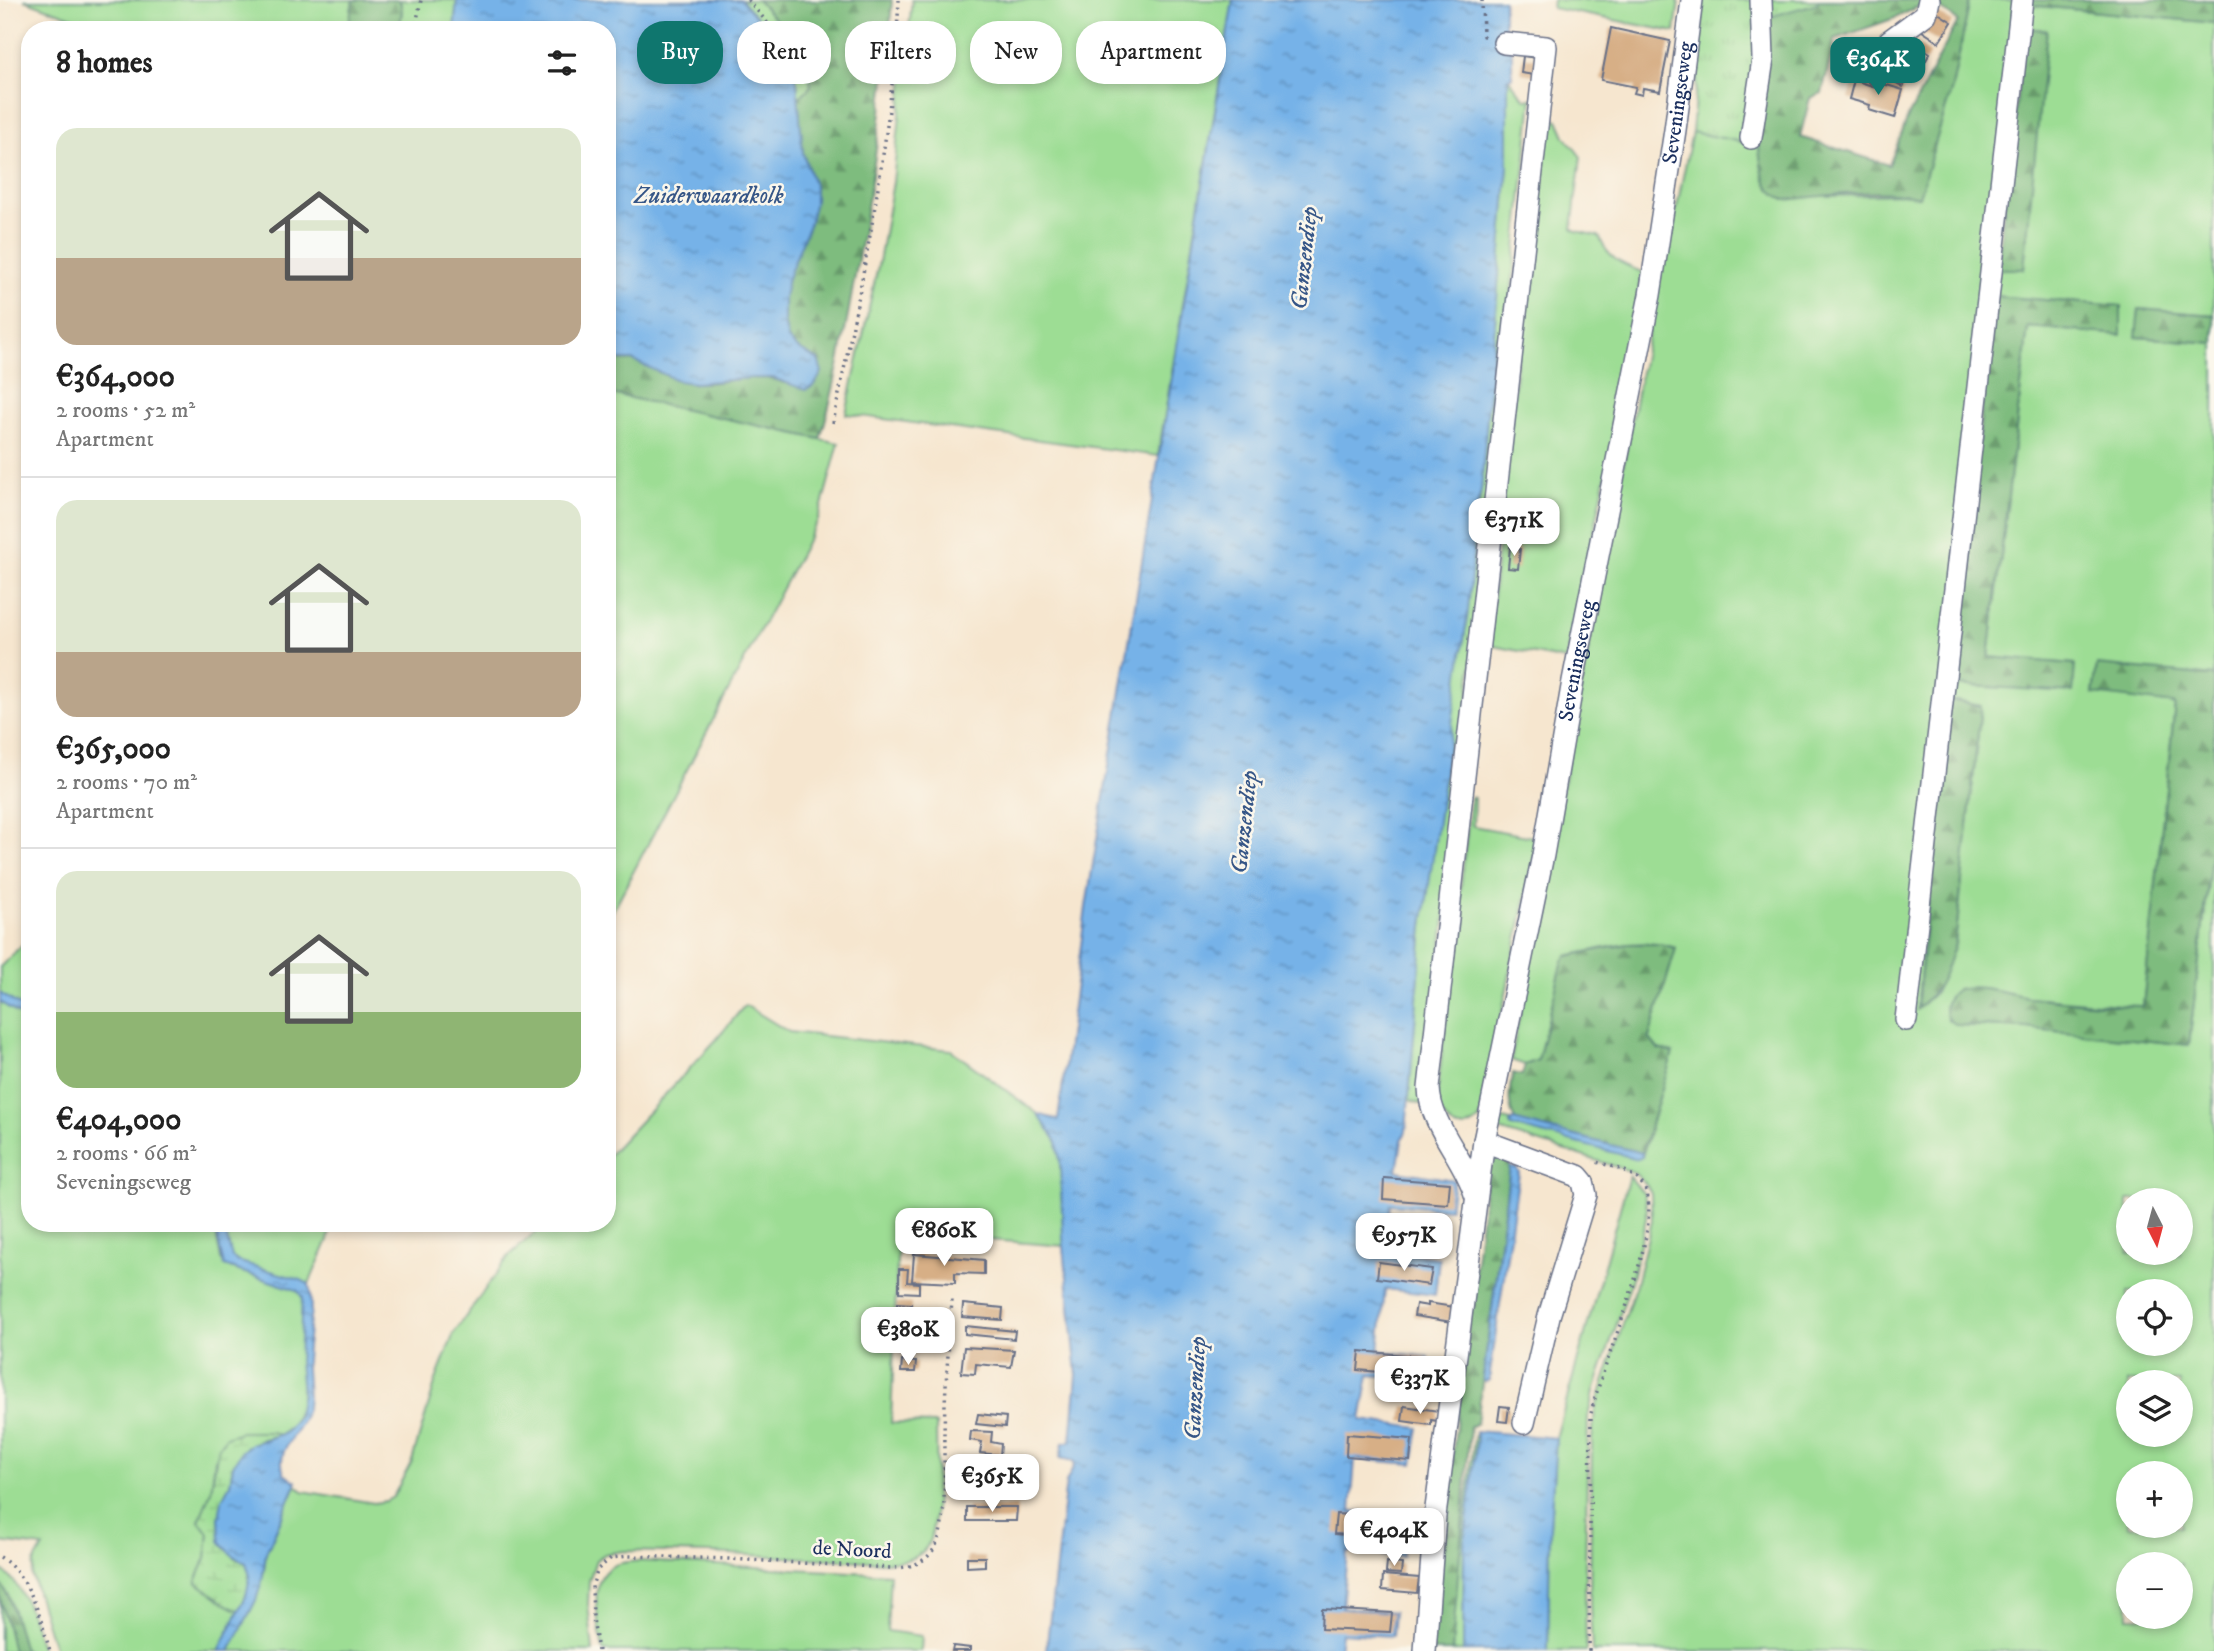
<!DOCTYPE html>
<html lang="en">
<head>
<meta charset="utf-8">
<style>
  :root { --surface:#fff; --page:#f6f6f6; --text:#222; --muted:#767676; --line:#e0e0e0; --accent:#0f766e }
  body { margin:0; font-family:"IM FELL DW Pica",serif; background:var(--page); color:var(--text); height:100vh; display:flex; flex-direction:column; font-size:26px; white-space:nowrap }
  * { box-sizing:border-box; margin:0 }
  p { font-size:23px; color:var(--muted) }
  .icon { flex:none; width:38px; height:38px; fill:none; stroke:currentColor; stroke-width:2; stroke-linecap:round; stroke-linejoin:round }
  .map { position:relative; flex:1; overflow:hidden }
  .drawer { position:absolute; left:21px; top:21px; width:595px; height:1211px; display:flex; flex-direction:column; background:var(--surface); border-radius:28px; box-shadow:0 4px 10px #0003 }
  .drawer>* { flex:none }
  .hud { position:absolute; left:637px; top:21px; width:665px; height:63px; display:flex; gap:14px }
  .needle { width:46px; rotate:174deg }
  .buttons { position:absolute; left:2116px; top:1188px; display:grid; gap:14px }
  .buttons a { display:grid; place-items:center; width:77px; height:77px; border-radius:50%; background:var(--surface); box-shadow:0 4px 10px #0003; font-size:35px }
  .price { position:absolute; translate:-50% -60px; padding:0 16px; border-radius:14px; background:#fff; color:#222; font-size:23px; line-height:46px; filter:drop-shadow(0 2px 4px #0008) }
  .price::after { content:''; position:absolute; left:50%; top:42px; width:21px; height:16px; margin-left:-10px; background:inherit; clip-path:polygon(0 0,100% 0,50% 100%) }
  .price.on { background:var(--accent); color:#fff }
  ul { padding:0; list-style:none }
  li { display:grid; align-content:center; gap:14px; height:371px; padding:0 35px }
  li+li { border-top:2px solid var(--line) }
  li span { display:grid; place-items:center; height:217px; border-radius:21px; color:#555 }
  li>.icon { margin-inline-start:auto }
  span .icon { width:126px; height:126px; fill:#fffc; stroke-width:1 }
  li b { font-size:30px }
  h2 { display:flex; justify-content:space-between; align-items:center; height:84px; padding:0 35px; font-size:30px }
  .pill { padding:0 24px; border-radius:28px; background:var(--surface); box-shadow:0 4px 10px #0003; font-size:24px; line-height:63px }
  .pill.on { background:var(--accent); color:#fff }
  .map>svg:first-child { display:block }
  .grass { fill:#9ddd94; stroke:#5c8679; stroke-width:2; fill-rule:evenodd }
  .forest { fill:url(#forest-firs); stroke:#4c766e; stroke-width:2 }
  .wetland { fill:url(#wetland-marsh); stroke:#5c8679; stroke-width:2 }
  .park { fill:url(#park-tufts); stroke:#5c8679; stroke-width:2 }
  .water { fill:url(#water-ripples); stroke:#4870a3; stroke-width:2 }
  .building { fill:#d7af86 }
  .lines { fill:none; stroke-linecap:round; stroke-linejoin:round }
  .minor-casing { stroke:#686f86; stroke-width:24 }
  .path { stroke:#686f86; stroke-width:3.5; stroke-dasharray:2 5; stroke-linecap:butt }
  .minor { stroke:#fff; stroke-width:21 }
  .labels { text-anchor:middle; dominant-baseline:central; stroke-width:5; stroke-linejoin:round; paint-order:stroke }
  .street-label { font-size:21px; fill:#1b2f5e; stroke:#fbf7ec }
  .water-label { font-size:23px; font-style:italic; fill:#365687; stroke:#fbf7ec }
</style>
</head>
<body>
<div class="map">
<svg width="2214" height="1651" viewBox="0 0 2214 1651">
  <defs>
    <pattern id="forest-firs" width="22" height="20" patternUnits="userSpaceOnUse" patternTransform="scale(1.75)"><rect width="22" height="20" fill="#7ebc7e"/><path d="M5 1l3.5 6h-7zM16 11l3.5 6h-7z" fill="#66996a"/></pattern>
    <pattern id="wetland-marsh" width="20" height="14" patternUnits="userSpaceOnUse" patternTransform="scale(1.75)"><rect width="20" height="14" fill="#9ddd94"/><path d="M1 5h8M5 5V1M11 12h8M15 12V8" fill="none" stroke="#87be82"/></pattern>
    <pattern id="park-tufts" width="24" height="20" patternUnits="userSpaceOnUse" patternTransform="scale(1.75)"><rect width="24" height="20" fill="#9ddd94"/><path d="M3 7l-1-3M5 7V3M7 7l1-3M15 17l-1-3M17 17v-4M19 17l1-3" fill="none" stroke="#87be82"/></pattern>
    <pattern id="water-ripples" width="26" height="14" patternUnits="userSpaceOnUse" patternTransform="scale(1.75)"><rect width="26" height="14" fill="#76b2e8"/><path d="M2 4q2-2 4 0t4 0M15 11q2-2 4 0t4 0" fill="none" stroke="#6091bf"/></pattern>
  </defs>
  <rect width="100%" height="100%" fill="#fbf7ec"/>
  <filter id="ink" filterUnits="userSpaceOnUse"><feTurbulence type="fractalNoise" baseFrequency=".0143" numOctaves="2"/><feDisplacementMap in="SourceGraphic" scale="14" xChannelSelector="R" yChannelSelector="G"/><feConvolveMatrix kernelMatrix="1 2 1 2 8 2 1 2 1" color-interpolation-filters="sRGB"/></filter>
  <filter id="wash" filterUnits="userSpaceOnUse"><feTurbulence type="fractalNoise" baseFrequency=".00686" numOctaves="4" result="noise"/><feDisplacementMap in="SourceGraphic" scale="28" xChannelSelector="R" yChannelSelector="G"/><feGaussianBlur stdDeviation="1.57" result="paint"/><feColorMatrix in="noise" values="0 0 0 0 0 0 0 0 0 0 0 0 0 0 0 0 0 1.4 0 .05"/><feComposite in="paint" operator="in"/></filter>
  <g filter="url(#wash)">
    <rect width="100%" height="100%" fill="#f6e6cf"/>
    <!-- grass -->
    <path class="grass" d="M24 0H353L348 30H108Z
      M400 0H457L454 30H399L402 12Z
      M741 0H757C781 24 807 51 811 86L798 99 797 81 770 32Z
      M912 0H1233L1158 456 846 414 880 257 893 182Z
      M1553 0H1679L1675 32 1552 8Z
      M1970 0H2015L1917 1009 1935 993 1955 944 1981 706 1950 700 1952 685 2073 691 2074 664 1989 658 2028 327 2120 335 2121 306 1994 296 1997 269 2024 268 2046 30 2025 28 2028 5 2214 23V315L2139 309 2137 337 2214 343V676L2097 666 2093 693 2175 704 2143 1007 2029 997 1975 988 1957 989 1958 1025 2025 1028 2189 1045 2214 833V1651H1592L1590 1603 1592 1439 1595 1410 1636 1284 1652 1221 1651 1194 1646 1184 1633 1172 1496 1129 1498 1118 1511 1121 1510 1123 1642 1157 1672 1053 1658 1049 1649 1038 1676 948C1642 936 1602 949 1567 956L1563 961 1538 1060 1525 1065 1511 1060 1665 245 1670 241 1692 132 1758 145 1764 176 1827 196 1906 194 1918 197 1952 88ZM2128 1200H2180V1253H2128ZM2128 1292H2180V1344H2128ZM2128 1382H2180V1435H2128ZM2128 1474H2180V1526H2128ZM2128 1564H2180V1617H2128Z
      M1508 78 1525 99H1532L1425 1105 1409 1100 1423 926 1481 491 1508 166Z
      M1542 117 1558 120 1565 136 1581 157 1572 228 1576 231 1599 236C1607 258 1621 264 1642 272 1624 402 1594 531 1566 660L1488 645Z
      M607 393 839 443 818 520 607 922Z
      M1471 797 1474 798 1473 826 1538 838 1480 1119C1458 1138 1448 1125 1436 1105Z
      M30 937V1012L0 993V967Z
      M0 1002 30 1022V1223H214L221 1260 230 1268 297 1290 302 1297 301 1406 292 1425 279 1435 272 1432 215 1459 211 1491 199 1521 209 1534 206 1558 196 1582 226 1604 239 1611 219 1651H55L32 1576 34 1563 43 1547 0 1542Z
      M745 1005 789 1032 951 1050 1038 1114 1057 1142 1060 1161 1064 1246 964 1238 898 1235 891 1423 936 1424C936 1450 940 1532 925 1549 915 1561 899 1561 885 1562L710 1553 624 1551 605 1554 596 1560 589 1581 588 1604 593 1651H230L256 1600 264 1571 266 1553 296 1485 303 1491 374 1503 386 1501 393 1497 412 1461 436 1380 454 1333 509 1256 545 1223H607V1157L716 1040Z
      M1629 1176 1644 1194 1647 1209 1646 1219 1631 1282 1594 1391 1588 1416 1585 1579 1586 1651H1548L1550 1528 1556 1438Z
      M223 1223H332L328 1240 309 1284 237 1261 232 1258Z
      M1475 1431 1477 1439 1464 1545 1463 1651H1452L1456 1586Z
      M639 1561 890 1574 887 1631 922 1636 921 1651H603C600 1630 588 1586 607 1570 616 1562 628 1562 639 1561Z
      M0 1568C27 1588 32 1620 42 1651H24L9 1597 0 1583Z
      M0 1597 13 1651H0Z"/>
    <!-- forest -->
    <path class="forest" d="M353 0H400L402 11 399 30H348Z
      M757 0H892C886 93 872 185 855 276 845 331 836 386 820 439L607 393V360C616 361 626 358 635 361 654 368 670 380 691 383 722 386 754 370 784 383L818 360 797 348 788 339 784 322V297L788 278 810 222 808 168 803 153 798 99 811 86C807 51 780 24 757 0Z
      M1818 0H1923L1922 5 1895 18 1835 39 1822 93 1810 98 1800 137 1889 165 1909 115 1958 21 1936 6 1937 0H1970L1952 88 1919 197C1883 187 1823 196 1785 200 1775 195 1767 188 1764 176 1751 136 1765 61 1769 17L1817 3Z
      M2028 0H2214V23L2028 5Z
      M2025 28 2047 30 2024 269H1997Z
      M1994 296 2121 306V335L2028 327 1989 657 2075 664 2073 692 1952 685Z
      M2139 309 2214 315V343L2136 337Z
      M2097 665 2214 676V833L2189 1045 2025 1028 1958 1025C1950 1022 1946 1020 1945 1010 1945 1002 1950 992 1958 989 1976 983 2010 994 2029 997 2066 1001 2106 1006 2143 1006L2175 704 2093 694Z
      M1950 700 1981 706 1955 944C1943 977 1944 985 1917 1009Z
      M1628 944H1660L1676 948 1649 1038 1658 1049 1673 1053 1642 1153 1515 1121C1507 1103 1509 1091 1513 1073L1522 1075 1525 1065 1538 1060 1563 961 1567 956Z
      M1489 1153 1511 1157 1477 1423 1470 1427 1452 1651H1429Z
      M0 1583 9 1597 24 1651H13L0 1597Z"/>
    <!-- wetland -->
    <path class="wetland" d="M240 1432H272L279 1435 259 1440 233 1465 230 1484 222 1500 224 1547 237 1559 246 1563C254 1579 247 1595 239 1611L226 1604 196 1582 206 1558 209 1534 199 1521 211 1491 218 1448 226 1437Z"/>
    <!-- park -->
    <path class="park" d="M1704 0H1818L1817 3 1769 17 1758 145 1692 132Z"/>
    <!-- water -->
    <path class="water" d="M457 0H741L770 32 790 61 797 81 803 153 815 188V201L810 222 788 278 784 297V322L788 339 797 348 818 360 822 372 814 386 806 390 773 378H752L695 383 679 381 632 360H607V30H454Z
      M1233 0H1504V49H1512V77L1508 78V166L1481 491 1477 507 1468 612 1423 926 1406 1131 1402 1140 1397 1171 1454 1180 1450 1209 1390 1204 1386 1250 1439 1258 1435 1295 1385 1289 1379 1351 1429 1357 1427 1380 1369 1375 1361 1420 1419 1428 1413 1464 1355 1459 1351 1511 1407 1517 1402 1557 1347 1552 1342 1608 1394 1612 1392 1636 1341 1633 1339 1651H1046L1066 1482 1074 1466V1461L1060 1458 1063 1443 1071 1441 1077 1375 1063 1238 1060 1161 1057 1142 1038 1114 1058 1120 1086 907Z
      M0 993 30 1012V1022L0 1002Z
      M1513 1120 1642 1153V1157L1638 1159 1511 1126 1510 1123Z
      M1510 1167 1516 1168 1519 1173 1489 1380 1485 1382 1483 1380Z
      M214 1223H223L232 1257 237 1261 301 1280 309 1284C314 1310 307 1335 306 1360 305 1379 311 1397 305 1415 297 1436 275 1449 284 1474L297 1482 266 1553 262 1581 256 1600 230 1651H219L246 1596 250 1576 246 1563 231 1554 220 1541 219 1518 222 1499 230 1484 233 1465 242 1451 251 1444 285 1433 298 1416 302 1392 299 1362 302 1297 297 1290 224 1266Z
      M1475 1431 1556 1438 1550 1528 1548 1651H1463L1464 1545 1477 1439Z"/>
    <g id="blocks">
      <!-- building -->
      <path class="building" d="M1935 11 1952 22 1939 42 1922 31Z
        M1611 28 1670 41 1660 91 1643 88 1642 95 1634 93 1636 87 1601 80Z
        M1915 43 1930 53 1925 62 1909 52Z
        M1907 55 1919 62 1903 87 1891 80Z
        M1523 56 1536 58 1534 75 1521 73Z
        M1854 80 1875 87 1877 82 1903 90 1895 118 1869 110 1870 105 1849 99Z
        M1510 547 1520 549 1518 569 1508 568Z
        M1384 1178 1450 1183 1448 1204 1383 1199Z
        M914 1254 984 1260V1274L955 1273V1283L912 1281Z
        M1379 1262 1432 1269 1429 1285 1377 1278Z
        M899 1269H908L907 1282 919 1283V1293L899 1292Z
        M897 1303 911 1304V1312L897 1311Z
        M1428 1303 1454 1307 1452 1322 1414 1316 1416 1304 1428 1306Z
        M963 1304 1003 1308 1002 1320 962 1317Z
        M915 1316 941 1318 939 1335 919 1333 920 1326H914Z
        M965 1326 1015 1331 1014 1339 965 1334Z
        M964 1347 1014 1350 1011 1367 976 1364 975 1374 961 1373Z
        M1360 1351 1427 1357 1425 1376 1358 1370Z
        M902 1361 916 1362 915 1372H901Z
        M1404 1406 1439 1411 1438 1421 1431 1420V1425L1402 1421Z
        M1500 1406 1509 1407 1507 1422 1498 1421Z
        M978 1414 1006 1417 1005 1427 976 1424Z
        M971 1431 992 1432 991 1442 1001 1444 1000 1455 980 1453 982 1442 970 1440Z
        M1347 1434 1412 1439 1410 1461 1346 1456Z
        M978 1466 997 1468V1477L977 1474Z
        M967 1507H1017L1016 1521H967Z
        M1336 1514 1403 1519 1402 1539 1334 1534Z
        M967 1557H985V1566L967 1567Z
        M1387 1562 1402 1564 1401 1574 1386 1573Z
        M1383 1575 1419 1578 1417 1593 1382 1590Z
        M1322 1609 1392 1613 1390 1632 1321 1629Z
        M953 1646 970 1648V1651H952Z"/>
    </g>
  </g>
  <g filter="url(#ink)">
    <use href="#blocks" fill-opacity="0" stroke="#686f86" stroke-width="2"/>
    <g class="lines">
      <defs>
        <g id="minor">
          <path d="M1875 73 1889 41 1926 14 1929 0"/>
          <path d="M1751 138 1763 59 1761 0"/>
          <path d="M1906 1020 2022 0"/>
          <path d="M1484 1141 1578 1176 1583 1182 1586 1195 1549 1316 1524 1423"/>
          <path d="M1475 1194C1464 1157 1430 1126 1429 1088L1546 47 1504 43"/>
          <path id="s1" d="M1425 1651 1435 1516 1484 1141 1543 855 1573 681 1650 295 1675 130 1692 0"/>
        </g>
      </defs>
      <!-- minor casing -->
      <use href="#minor" class="minor-casing"/>
      <!-- path -->
      <path class="path" d="M748 0C772 28 791 49 804 83
        M1482 0 1483 36H1485
        M415 30 421 0
        M833 423C862 283 891 143 899 0
        M0 1557C31 1577 40 1617 50 1651
        M598 1651 593 1619 592 1586 598 1569 611 1558 629 1556 729 1559 892 1568C908 1568 924 1564 934 1549 949 1525 943 1462 944 1433 945 1388 949 1343 952 1299
        M1589 1651 1591 1414C1600 1367 1667 1224 1644 1187 1634 1170 1610 1166 1593 1161"/>
      <!-- minor -->
      <use href="#minor" class="minor"/>
    </g>
  </g>
  <g class="labels">
    <!-- street labels -->
    <g class="street-label">
      <text stroke="none"><textPath href="#s1" startOffset="1570">Seveningseweg</textPath></text>
      <text stroke="none"><textPath href="#s1" startOffset="1003">Seveningseweg</textPath></text>
      <text transform="translate(852 1550) rotate(3)">de Noord</text>
    </g>
    <!-- water labels -->
    <g class="water-label">
      <text x="709" y="196">Zuiderwaardkolk</text>
      <text transform="translate(1305 258) rotate(-84)">Ganzendiep</text>
      <text transform="translate(1245 822) rotate(-84)">Ganzendiep</text>
      <text transform="translate(1196 1388) rotate(-87)">Ganzendiep</text>
    </g>
  </g>
</svg>
<div class="buttons">
<a><svg class="needle" viewBox="-14 -14 28 28"><path d="M0-13l5 13h-10z" fill="#e53935"/><path d="M0 13l5-13h-10z" fill="#767676"/></svg></a>
<a><svg class="icon" aria-label="locate" viewBox="0 0 24 24"><circle cx="12" cy="12" r="6"/><path d="M12 2v4M12 18v4M2 12h4M18 12h4"/></svg></a>
<a><svg class="icon" aria-label="layers" viewBox="0 0 24 24"><path d="M12 4l9 5-9 5-9-5zM3 14l9 5 9-5"/></svg></a>
<a>+</a>
<a>−</a>
</div>
<b class="price on" style="left:1878px;top:97px">€364K</b>
<b class="price" style="left:1514px;top:558px">€371K</b>
<b class="price" style="left:944px;top:1268px">€860K</b>
<b class="price" style="left:1404px;top:1273px">€957K</b>
<b class="price" style="left:908px;top:1367px">€380K</b>
<b class="price" style="left:1420px;top:1416px">€337K</b>
<b class="price" style="left:992px;top:1514px">€365K</b>
<b class="price" style="left:1394px;top:1568px">€404K</b>
<div class="hud">
<a class="pill on">Buy</a>
<a class="pill">Rent</a>
<a class="pill">Filters</a>
<a class="pill">New</a>
<a class="pill">Apartment</a>
</div>
<section class="drawer">
<h2>8 homes<svg class="icon" aria-label="filters" viewBox="0 0 24 24"><path d="M4 7h16M4 17h16"/><circle cx="9" cy="7" r="2"/><circle cx="15" cy="17" r="2"/></svg></h2>
<ul>
<li><span style="background:linear-gradient(#dfe7d0 60%,#b9a48a 0)"><svg class="icon" aria-label="home" viewBox="0 0 24 24"><path d="M3 11l9-7 9 7M6 9v11h12V9"/></svg></span><div><b>€364,000</b><p>2 rooms · 52 m²</p><p>Apartment</p></div></li>
<li><span style="background:linear-gradient(#dfe7d0 70%,#b9a48a 0)"><svg class="icon" aria-label="home" viewBox="0 0 24 24"><path d="M3 11l9-7 9 7M6 9v11h12V9"/></svg></span><div><b>€365,000</b><p>2 rooms · 70 m²</p><p>Apartment</p></div></li>
<li><span style="background:linear-gradient(#dfe7d0 65%,#8fb573 0)"><svg class="icon" aria-label="home" viewBox="0 0 24 24"><path d="M3 11l9-7 9 7M6 9v11h12V9"/></svg></span><div><b>€404,000</b><p>2 rooms · 66 m²</p><p>Seveningseweg</p></div></li>
</ul>
</section>
</div>
</body>
</html>
